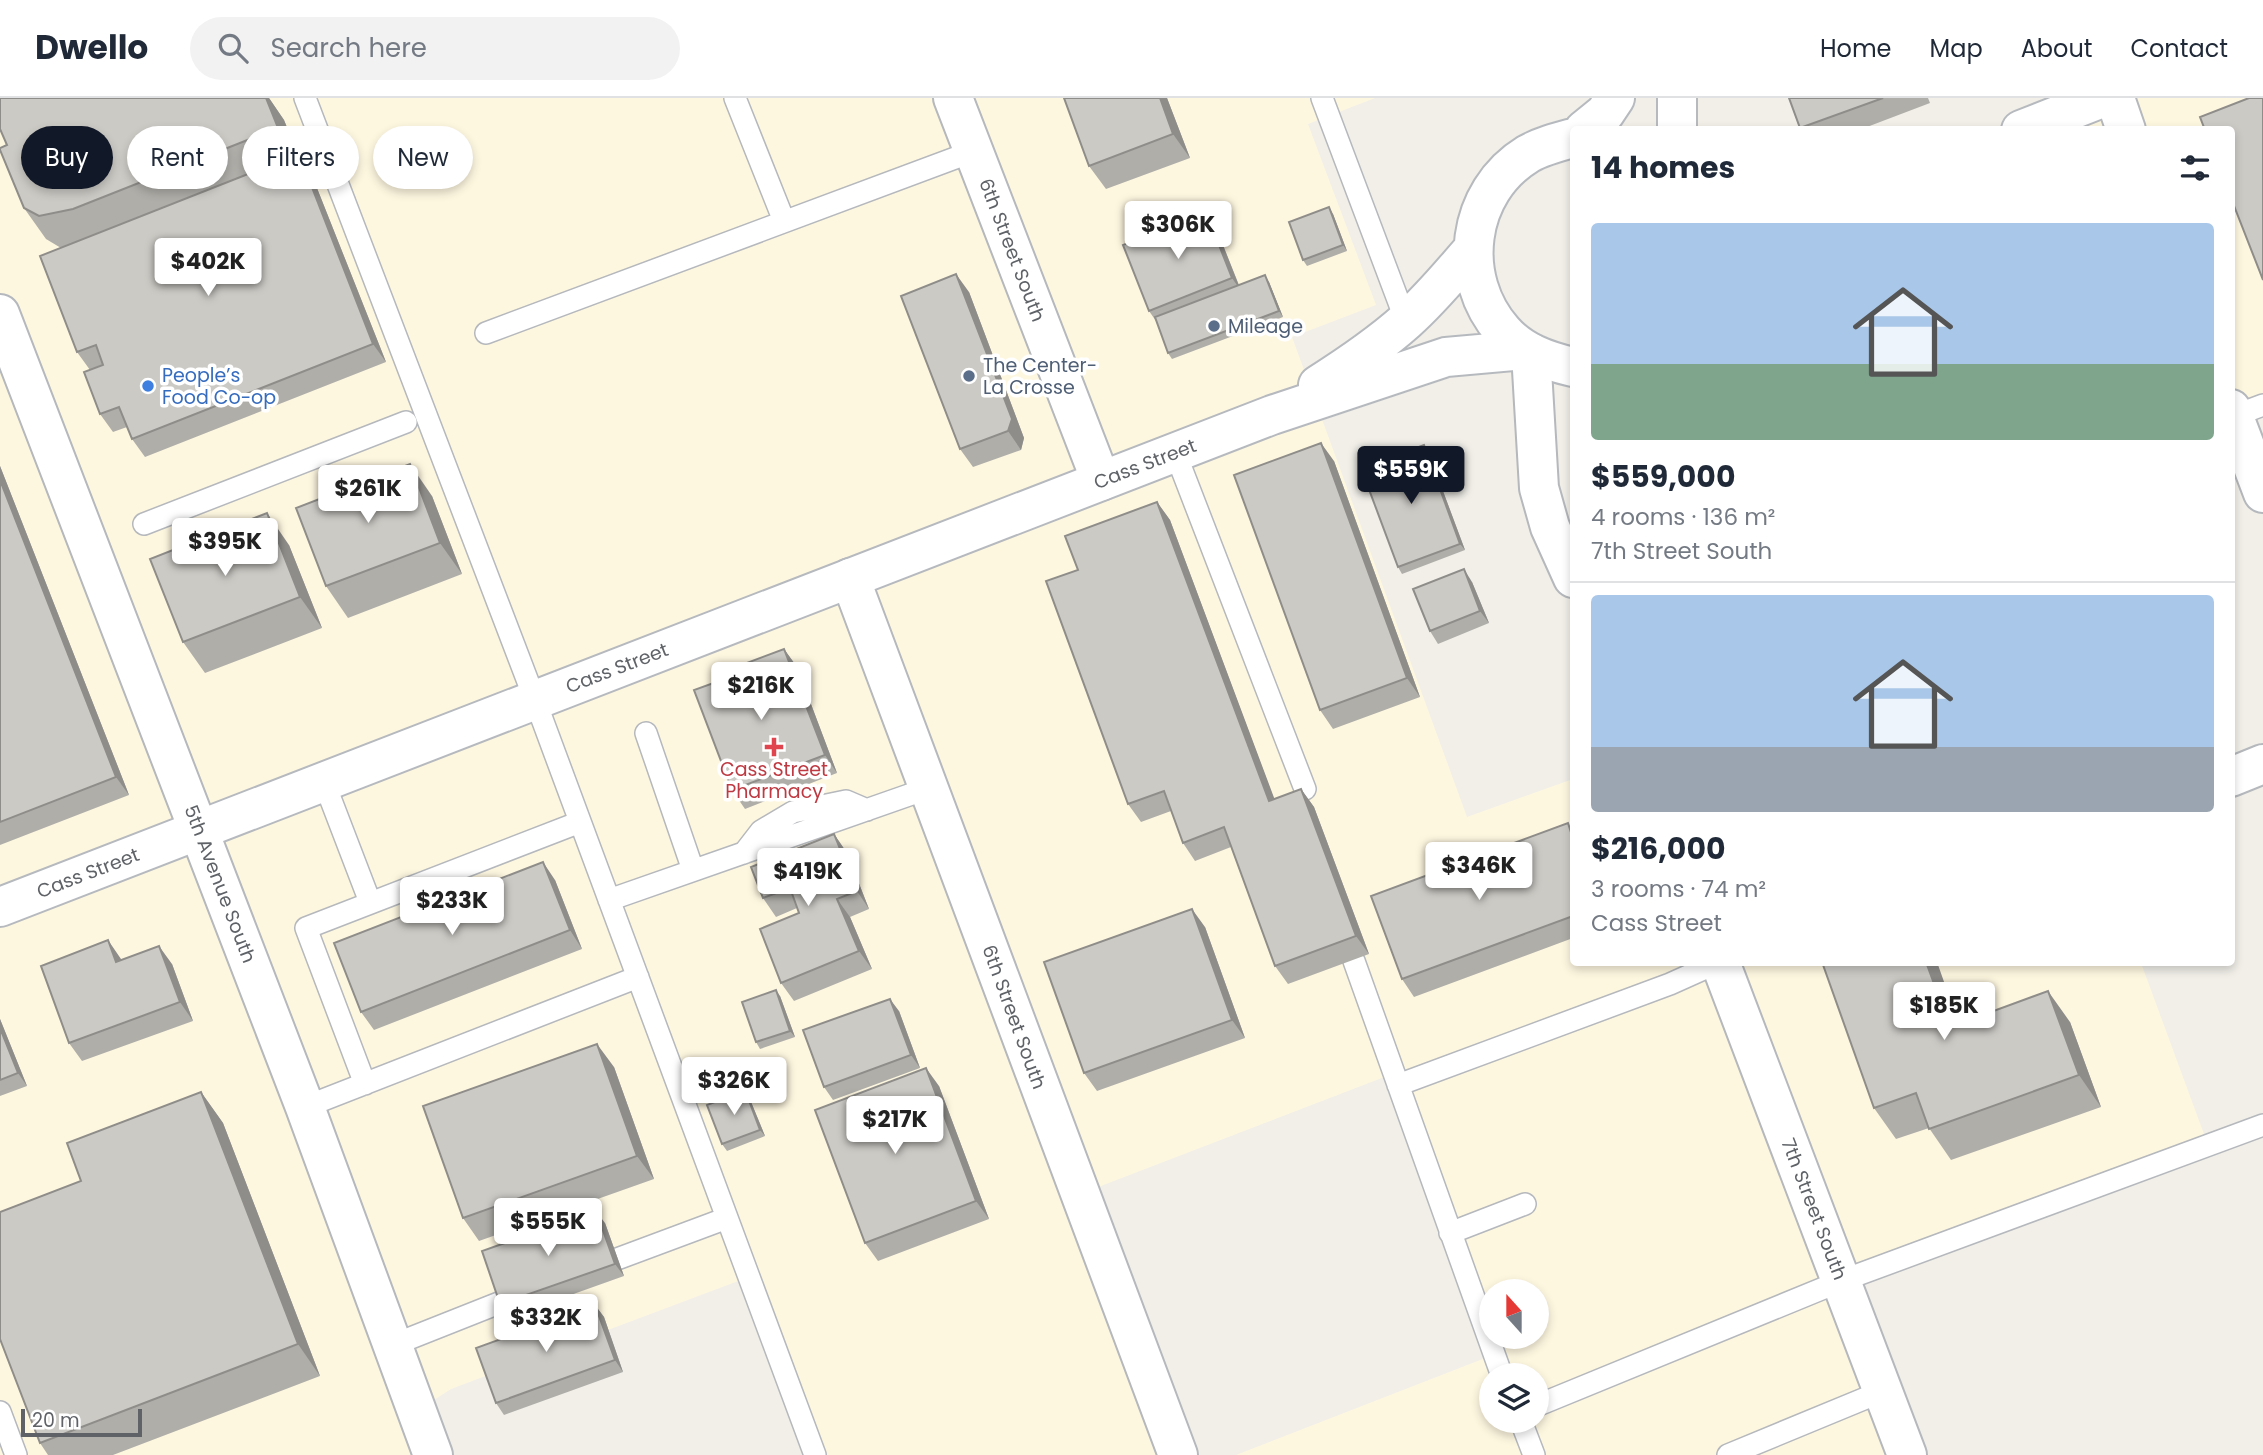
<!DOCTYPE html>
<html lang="en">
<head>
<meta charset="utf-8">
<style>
  :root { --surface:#fff; --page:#f2f2f3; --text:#1f2937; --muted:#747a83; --line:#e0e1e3; --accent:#111827 }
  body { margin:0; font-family:Poppins,sans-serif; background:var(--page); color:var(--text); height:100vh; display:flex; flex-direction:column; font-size:26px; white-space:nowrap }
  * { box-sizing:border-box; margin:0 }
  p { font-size:23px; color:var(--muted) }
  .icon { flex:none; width:38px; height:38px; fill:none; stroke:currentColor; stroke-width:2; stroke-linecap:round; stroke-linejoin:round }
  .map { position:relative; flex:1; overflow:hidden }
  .details { position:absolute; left:1570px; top:28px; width:665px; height:840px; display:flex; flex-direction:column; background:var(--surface); border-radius:7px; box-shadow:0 4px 10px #0003 }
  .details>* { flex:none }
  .guide { position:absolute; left:21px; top:28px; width:665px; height:63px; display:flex; gap:14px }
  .needle { width:46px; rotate:339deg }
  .tools { position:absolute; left:1479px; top:1181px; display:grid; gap:14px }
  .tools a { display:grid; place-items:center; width:70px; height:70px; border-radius:50%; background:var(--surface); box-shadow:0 4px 10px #0003; font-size:35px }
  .scale { position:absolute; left:21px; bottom:18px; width:121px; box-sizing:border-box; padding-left:7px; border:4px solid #5f6368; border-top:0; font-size:19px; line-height:24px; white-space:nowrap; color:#5f6368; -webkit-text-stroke:5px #fff; paint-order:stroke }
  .price { position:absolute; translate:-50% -60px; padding:0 16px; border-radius:7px; background:#fff; color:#222; font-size:23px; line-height:46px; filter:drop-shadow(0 2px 4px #0008) }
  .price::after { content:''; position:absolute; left:50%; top:42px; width:21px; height:16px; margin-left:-10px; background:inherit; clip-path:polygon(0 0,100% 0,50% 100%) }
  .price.active { background:var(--accent); color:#fff }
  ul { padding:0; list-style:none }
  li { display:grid; align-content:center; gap:14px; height:371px; padding:0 21px }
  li+li { border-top:2px solid var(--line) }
  li span { display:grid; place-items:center; height:217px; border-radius:7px; color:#555 }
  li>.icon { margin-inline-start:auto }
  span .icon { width:126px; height:126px; fill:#fffc; stroke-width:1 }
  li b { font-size:30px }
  h2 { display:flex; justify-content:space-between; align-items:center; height:84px; padding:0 21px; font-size:30px }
  .chip { padding:0 24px; border-radius:32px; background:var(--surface); box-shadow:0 4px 10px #0003; font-size:24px; line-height:63px }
  .chip.active { background:var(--accent); color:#fff }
  header { display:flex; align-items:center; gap:42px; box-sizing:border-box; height:98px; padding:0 35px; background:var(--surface); border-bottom:2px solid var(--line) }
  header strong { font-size:33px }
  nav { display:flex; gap:38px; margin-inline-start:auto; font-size:24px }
  .search { width:490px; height:63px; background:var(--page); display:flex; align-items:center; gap:18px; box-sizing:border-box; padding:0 24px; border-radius:38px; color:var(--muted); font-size:26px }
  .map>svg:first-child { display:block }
  .commercial { fill:#fef7e0; fill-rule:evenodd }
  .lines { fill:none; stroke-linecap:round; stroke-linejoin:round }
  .lane-casing { stroke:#b5b8bc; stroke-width:24 }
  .street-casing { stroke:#b5b8bc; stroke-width:42 }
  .secondary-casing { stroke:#b6babf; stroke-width:42 }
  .lane { stroke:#fff; stroke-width:21 }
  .street { stroke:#fff; stroke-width:38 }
  .secondary { stroke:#fff; stroke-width:38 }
  .wall { fill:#afaea9 }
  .shaded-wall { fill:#8f8d8a }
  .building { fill:#cccac5; stroke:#8f8d8a; stroke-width:2 }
  .service-dot { fill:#5c6f8a; stroke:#fff; stroke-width:2.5 }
  .shop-dot { fill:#3f7fe0; stroke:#fff; stroke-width:2.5 }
  .health-dot { fill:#e0444e; stroke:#fff; stroke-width:2.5 }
  .labels { text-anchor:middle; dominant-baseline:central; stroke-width:7; stroke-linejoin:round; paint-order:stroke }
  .street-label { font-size:19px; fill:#5f6368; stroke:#fff }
  .service-label { font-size:19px; fill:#4e5e75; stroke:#fff; text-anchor:start }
  .shop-label { font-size:19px; fill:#366cbe; stroke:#fff; text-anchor:start }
  .health-label { font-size:19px; fill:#be3a42; stroke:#fff }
</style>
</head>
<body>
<header>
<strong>Dwello</strong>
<div class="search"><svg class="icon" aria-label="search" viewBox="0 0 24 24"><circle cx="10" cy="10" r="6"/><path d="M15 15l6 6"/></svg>Search here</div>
<nav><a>Home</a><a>Map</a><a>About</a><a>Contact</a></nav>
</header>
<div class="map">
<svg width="2263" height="1357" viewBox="0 0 2263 1357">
  <rect width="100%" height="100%" fill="#f1efe8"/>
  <!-- commercial -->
  <path class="commercial" d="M0 0H1375L1308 26 1376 207 1292 239 1467 719 1573 681V864L2141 865 2208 1047 1842 1183 1907 1357H1236L1493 1257 1387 978 1080 1096 1178 1357H819L741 1182 451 1291 417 1313 433 1357H0ZM1491 1194H1536V1239H1491ZM1491 1278H1536V1323H1491Z
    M2102 0H2263V307L2231 319V32H2021Z"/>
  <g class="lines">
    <defs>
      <path id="lane" d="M305 0 535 602 815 1357
        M735 0 784 123
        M1322 0 1406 223
        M486 235 974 53
        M2231 319 2263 307
        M1175 354 1305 691
        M144 426 406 324
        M646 635 693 772
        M324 684 370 804
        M744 755 761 733 793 714 846 703 867 712
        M609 802 929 690
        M1354 863 1502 1278
        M365 986 306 830 580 724
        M1398 987 1670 886 1719 864
        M305 1009 638 879
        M1450 1135 1525 1106
        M617 1161 727 1120
        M393 1247 504 1203
        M1536 1308 1841 1183 2263 1027
        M0 1314 16 1357
        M1521 1323 1534 1357
        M1728 1357 1883 1293"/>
      <path id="street" d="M953 0 1101 383
        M2115 0 2126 32
        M0 216 305 1009 433 1357
        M1531 255 1539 390 1550 429 1573 480
        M2231 311 2263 395
        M850 480 1178 1357
        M2231 679 2263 666
        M1720 864 1907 1357"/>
      <path id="secondary" d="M1677 0V32
        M1584 32 1605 15 1615 0
        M2021 32 2102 0
        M1573 40C1558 44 1542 48 1528 56 1466 94 1456 180 1503 233 1521 254 1547 263 1573 269
        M1318 287C1348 268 1379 247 1406 223 1431 201 1451 176 1473 151
        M0 809 1272 317 1446 259 1525 252"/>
    </defs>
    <!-- lane casing -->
    <use href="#lane" class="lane-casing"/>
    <!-- street casing -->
    <use href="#street" class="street-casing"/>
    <!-- secondary casing -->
    <use href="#secondary" class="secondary-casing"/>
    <!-- lane -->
    <use href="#lane" class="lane"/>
    <!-- street -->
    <use href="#street" class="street"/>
    <!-- secondary -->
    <use href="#secondary" class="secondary"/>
  </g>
  <!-- wall -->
  <path class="wall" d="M0 0H269L284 22 298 57 311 75 386 264 145 359 132 341 127 329 113 334 100 316 90 272 77 254 61 150 46 141 24 110Z
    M1167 0 1190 60 1106 91 1089 68Z
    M1789 0H1928L1930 5 1859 32H1800Z
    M1333 116 1347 153 1307 168 1303 162Z
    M1215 127 1239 187 1269 184 1283 219 1172 261 1168 255 1156 223 1149 213Z
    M969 194 1024 340 1021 352 973 369 960 351Z
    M1424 347 1428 353 1465 452 1402 476 1398 469Z
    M1334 363 1420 599 1333 631 1320 612Z
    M0 368 129 697 0 747Z
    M432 398 462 476 348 520 326 488Z
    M1157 404 1170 422 1274 701 1301 691 1314 709 1369 856 1288 886 1275 868 1231 749 1195 763 1183 745 1171 713 1141 724 1128 706 1078 472Z
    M289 447 322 530 205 575 183 544Z
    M1472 484 1489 525 1438 546 1430 533Z
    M784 551 797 569 837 675 745 711 732 692V601L733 603 746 597Z
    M1568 725 1573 733V840L1414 899 1402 881Z
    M834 736 847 755 869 811 850 819 872 871 794 903 781 885 799 815 797 810 776 819 763 800Z
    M555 782 582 851 374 932 361 914Z
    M1205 829 1245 940 1097 993 1084 975Z
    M121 862 172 866 193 923 82 963 69 945Z
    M780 898 795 939 760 951 756 944Z
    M899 913 920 970 833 1002 824 989Z
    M0 921 27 988 0 998Z
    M2070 924 2101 1009 1951 1062 1929 1030 1896 1041 1874 1010 1959 925Z
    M614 969 654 1081 479 1143 463 1120Z
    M939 988 989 1121 878 1163 865 1145Z
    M745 992 749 999 765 1038 727 1053 722 1046Z
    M201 994 223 1025 320 1278 113 1357H48L40 1345 81 1083Z
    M605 1125 624 1178 509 1219 500 1206Z
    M595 1207 604 1219 623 1274 504 1317 496 1305Z"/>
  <!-- shaded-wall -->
  <path class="shaded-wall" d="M266 0H269L284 22 300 61 278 30Z
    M1160 0H1167L1190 60 1173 36Z
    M299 56 311 75 386 264 373 246Z
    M1329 109 1333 116 1347 153 1343 147Z
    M1206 114 1215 127 1241 193 1232 180Z
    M956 176 969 194 1024 340 1021 352 1008 333Z
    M1265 177 1269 184 1283 219 1279 213Z
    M1321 345 1334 363 1420 599 1407 580Z
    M1424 347 1428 353 1465 452 1460 446Z
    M410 366 432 398 462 476 440 445Z
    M0 368 129 697 116 679 0 382Z
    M1157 404 1170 422 1282 721 1269 703Z
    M267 415 289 447 322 530 300 499Z
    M1464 471 1472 484 1489 525 1480 513Z
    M784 551 797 569 837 675 825 657Z
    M719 583 732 601 740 623 728 605Z
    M1301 691 1314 709 1369 856 1356 838Z
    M834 736 847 755 869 811 857 793Z
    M543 764 555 782 582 851 570 832Z
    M837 801 850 819 872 871 859 853Z
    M1192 811 1205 829 1245 940 1232 922Z
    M108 842 121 861 129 882 116 864Z
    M159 848 172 866 193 923 180 904Z
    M1926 864H1937L1971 960 1950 929Z
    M776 892 780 898 795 939 790 933Z
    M2048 893 2070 924 2101 1009 2079 977Z
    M890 901 899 913 920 970 911 957Z
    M0 921 27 988 18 975 0 930Z
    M597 946 614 969 654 1081 637 1058Z
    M926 970 939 988 989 1121 976 1103Z
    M745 992 749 999 765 1038 760 1032Z
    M201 994 223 1025 320 1278 298 1246Z
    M596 1113 605 1125 624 1178 615 1166Z
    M595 1207 604 1219 623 1274 615 1262Z"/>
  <!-- building -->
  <path class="building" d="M0 0H266L278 30 73 111 39 118 24 110 0 52V50L7 47 0 31Z
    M1064 0H1160L1173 36 1089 68Z
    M1789 0H1883L1800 30Z
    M2249 0H2263V182L2231 100V32H2205L2200 19Z
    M299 56 373 246 132 341 119 309 100 316 84 274 103 267 96 247 77 254 40 158Z
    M1329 109 1343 147 1303 162 1289 124Z
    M1206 114 1232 180 1149 213 1123 147Z
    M956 176 1012 321 1008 333 960 351 901 198Z
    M1265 177 1279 213 1168 255 1155 219Z
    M1321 345 1407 580 1320 612 1234 377Z
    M1424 347 1460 446 1398 469 1361 370Z
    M410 366 440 445 326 488 296 410Z
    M0 382 116 679 0 724Z
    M1157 404 1269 703 1301 691 1356 838 1275 868 1224 729 1183 745 1164 693 1128 706 1046 483 1078 472 1065 438Z
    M267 415 300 499 183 544 150 461Z
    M1464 471 1480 513 1430 533 1413 491Z
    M784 551 825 657 732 692 694 592 719 583 728 605 746 597 736 569Z
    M1568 725 1573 741V818L1402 881 1371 798Z
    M834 736 857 793 837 801 859 853 781 885 760 831 799 815 790 790 763 800 751 769Z
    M543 764 570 832 361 914 334 845Z
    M1192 811 1232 922 1084 975 1044 864Z
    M108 842 116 864 159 848 180 904 69 945 41 868Z
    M1822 864H1926L1950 929 2048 893 2079 977 1929 1031 1916 995 1874 1010Z
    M776 892 790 933 756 944 742 904Z
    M890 901 911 957 824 989 803 932Z
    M0 930 18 975 0 982Z
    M597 946 637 1058 463 1120 423 1008Z
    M926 970 976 1103 865 1145 815 1012Z
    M745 992 760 1032 722 1046 707 1007Z
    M201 994 298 1246 40 1345 0 1241V1114L81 1083 67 1045Z
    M596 1113 615 1166 500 1206 482 1153Z
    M595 1207 615 1262 496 1305 476 1250Z"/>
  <!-- markers -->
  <g class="service-dot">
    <circle cx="1214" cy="228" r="7"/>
    <circle cx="969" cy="278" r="7"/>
  </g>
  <circle class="shop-dot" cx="148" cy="288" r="7"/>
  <path class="health-dot" d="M770.5 638.5h7v7h7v7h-7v7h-7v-7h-7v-7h7z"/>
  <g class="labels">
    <!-- street labels -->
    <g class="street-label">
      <text transform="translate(1012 152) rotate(69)">6th Street South</text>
      <text transform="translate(1145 366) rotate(-21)">Cass Street</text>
      <text transform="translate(617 570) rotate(-21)">Cass Street</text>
      <text transform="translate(88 775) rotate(-21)">Cass Street</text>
      <text transform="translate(220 786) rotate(69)">5th Avenue South</text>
      <text transform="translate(1014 919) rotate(70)">6th Street South</text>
      <text transform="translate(1814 1111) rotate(69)">7th Street South</text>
    </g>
    <!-- service labels -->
    <g class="service-label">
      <text x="1228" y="228">Mileage</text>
      <text x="983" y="267">The Center-<tspan x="983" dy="22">La Crosse</tspan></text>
    </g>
    <!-- shop labels -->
    <g class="shop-label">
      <text x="162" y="277">People’s<tspan x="162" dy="22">Food Co-op</tspan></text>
    </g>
    <!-- health labels -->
    <g class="health-label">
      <text x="774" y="671">Cass Street<tspan x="774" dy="22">Pharmacy</tspan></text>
    </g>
  </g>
</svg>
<div class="tools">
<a><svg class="needle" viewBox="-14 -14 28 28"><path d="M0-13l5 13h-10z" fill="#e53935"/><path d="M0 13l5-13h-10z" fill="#747a83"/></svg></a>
<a><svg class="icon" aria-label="layers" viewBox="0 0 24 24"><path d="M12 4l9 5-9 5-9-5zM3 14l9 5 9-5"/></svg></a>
</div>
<div class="scale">20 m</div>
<b class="price" style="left:1178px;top:163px">$306K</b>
<b class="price" style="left:208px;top:200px">$402K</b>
<b class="price active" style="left:1411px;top:408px">$559K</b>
<b class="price" style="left:368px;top:427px">$261K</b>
<b class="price" style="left:225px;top:480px">$395K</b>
<b class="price" style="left:761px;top:624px">$216K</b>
<b class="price" style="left:1479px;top:804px">$346K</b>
<b class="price" style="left:808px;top:810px">$419K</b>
<b class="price" style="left:452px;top:839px">$233K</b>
<b class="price" style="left:1944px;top:944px">$185K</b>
<b class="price" style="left:734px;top:1019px">$326K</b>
<b class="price" style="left:895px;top:1058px">$217K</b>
<b class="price" style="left:548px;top:1160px">$555K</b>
<b class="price" style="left:546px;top:1256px">$332K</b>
<div class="guide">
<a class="chip active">Buy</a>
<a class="chip">Rent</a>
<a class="chip">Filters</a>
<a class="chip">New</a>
</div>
<section class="details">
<h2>14 homes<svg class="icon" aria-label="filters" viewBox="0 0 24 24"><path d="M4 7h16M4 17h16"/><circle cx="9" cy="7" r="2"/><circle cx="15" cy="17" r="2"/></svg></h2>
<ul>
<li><span style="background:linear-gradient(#a9c7e8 65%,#7fa58c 0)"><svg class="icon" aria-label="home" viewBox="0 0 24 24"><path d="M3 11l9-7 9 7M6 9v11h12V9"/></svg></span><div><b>$559,000</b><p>4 rooms · 136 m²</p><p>7th Street South</p></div></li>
<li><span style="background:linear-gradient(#a9c7e8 70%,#9aa5b1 0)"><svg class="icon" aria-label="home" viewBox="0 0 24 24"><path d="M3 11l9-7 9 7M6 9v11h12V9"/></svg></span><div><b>$216,000</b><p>3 rooms · 74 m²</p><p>Cass Street</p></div></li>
</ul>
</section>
</div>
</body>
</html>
